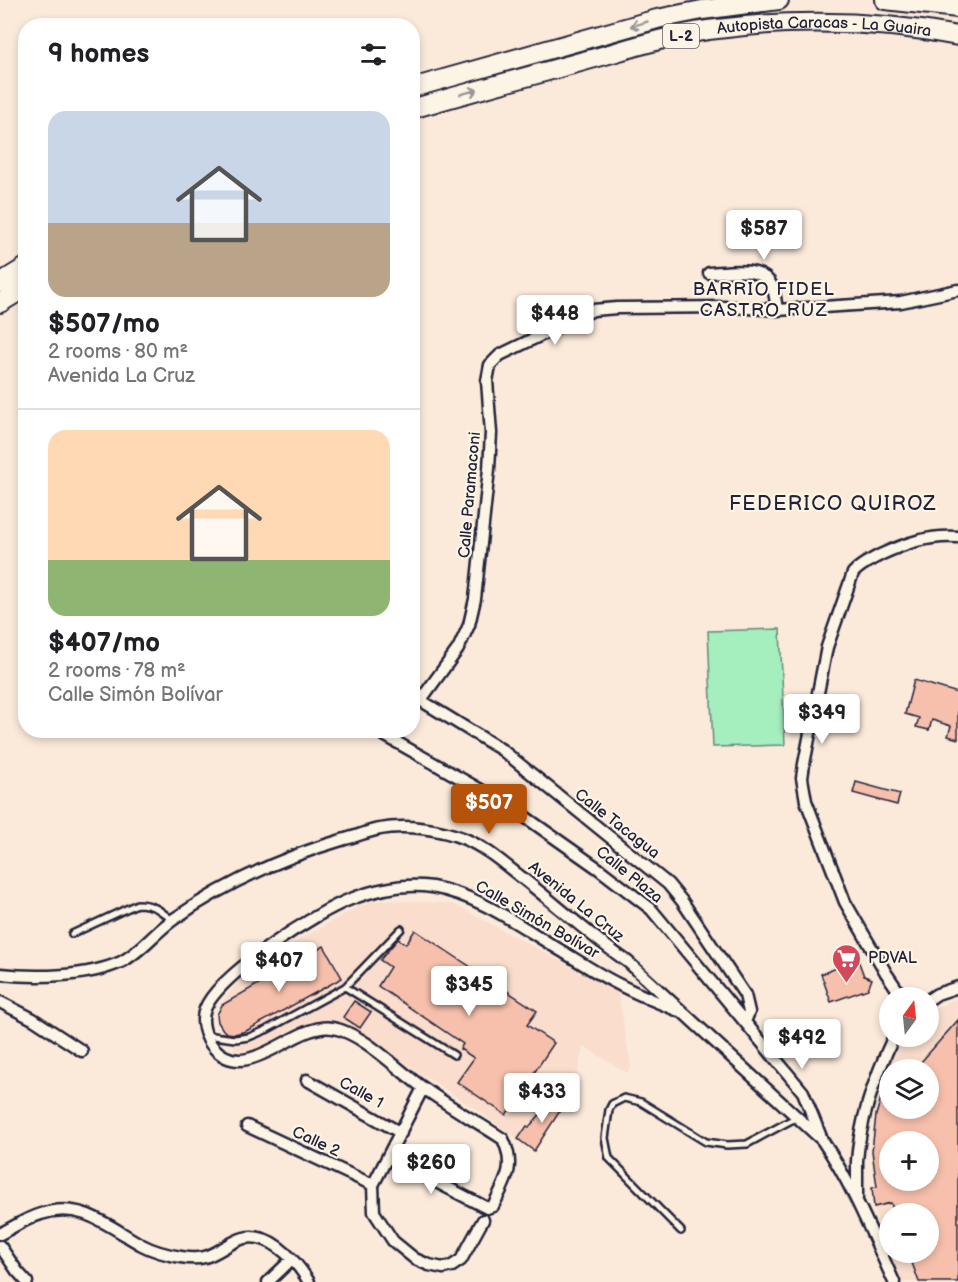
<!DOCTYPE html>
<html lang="en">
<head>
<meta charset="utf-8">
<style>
  :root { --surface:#fff; --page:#f6f6f6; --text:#202124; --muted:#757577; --line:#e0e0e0; --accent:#b45309 }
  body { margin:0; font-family:"Balsamiq Sans",sans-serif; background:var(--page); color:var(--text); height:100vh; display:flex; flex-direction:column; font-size:22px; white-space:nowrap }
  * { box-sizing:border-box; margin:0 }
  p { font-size:20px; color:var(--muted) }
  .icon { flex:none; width:33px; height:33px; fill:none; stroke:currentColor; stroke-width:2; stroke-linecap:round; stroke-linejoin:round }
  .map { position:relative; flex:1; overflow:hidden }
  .sheet { position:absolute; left:18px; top:18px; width:402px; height:720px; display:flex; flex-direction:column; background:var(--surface); border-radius:24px; box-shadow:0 3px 9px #0003 }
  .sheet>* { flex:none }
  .needle { width:39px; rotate:15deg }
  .tools { position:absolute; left:879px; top:987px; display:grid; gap:12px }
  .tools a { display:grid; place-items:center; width:60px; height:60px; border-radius:50%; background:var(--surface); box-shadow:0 3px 9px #0003; font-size:30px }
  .price { position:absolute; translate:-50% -51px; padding:0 14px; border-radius:6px; background:#fff; color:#222; font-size:20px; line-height:39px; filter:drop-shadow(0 2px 3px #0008) }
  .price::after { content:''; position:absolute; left:50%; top:36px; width:18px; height:14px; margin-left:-9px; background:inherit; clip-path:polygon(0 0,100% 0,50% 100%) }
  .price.current { background:var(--accent); color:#fff }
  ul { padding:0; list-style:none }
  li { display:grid; align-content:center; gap:12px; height:318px; padding:0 30px }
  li+li { border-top:2px solid var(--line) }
  li span { display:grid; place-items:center; height:186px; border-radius:18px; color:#555 }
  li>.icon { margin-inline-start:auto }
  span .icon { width:108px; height:108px; fill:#fffc; stroke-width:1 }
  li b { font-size:26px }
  h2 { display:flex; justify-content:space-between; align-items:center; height:72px; padding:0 30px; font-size:26px }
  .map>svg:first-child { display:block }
  .built { fill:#faddcc; fill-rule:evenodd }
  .green { fill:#a5eebd; stroke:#64887c; stroke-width:1.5 }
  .building { fill:#f7c0ac; stroke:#22223b; stroke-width:1.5; fill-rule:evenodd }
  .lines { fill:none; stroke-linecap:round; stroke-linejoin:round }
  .lane-casing { stroke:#22223b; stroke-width:10 }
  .street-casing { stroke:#22223b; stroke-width:15 }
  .highway-casing { stroke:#22223b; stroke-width:22 }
  .lane { stroke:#fcf5e5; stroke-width:5 }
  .street { stroke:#fcf5e5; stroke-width:10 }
  .highway { stroke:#fcf5e5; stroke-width:18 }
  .oneway { stroke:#9a9698 }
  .labels { text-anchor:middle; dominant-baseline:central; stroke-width:4.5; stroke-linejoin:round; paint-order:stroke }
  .shield { fill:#fcf5e5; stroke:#63616e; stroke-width:1.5 }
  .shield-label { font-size:15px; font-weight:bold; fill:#22223b }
  .street-label { font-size:16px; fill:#22223b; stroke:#fcf5e5 }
  .poi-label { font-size:16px; fill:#22223b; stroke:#fcf5e5; text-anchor:start }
  .neighbourhood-label { font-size:18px; letter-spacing:1.5px; fill:#22223b; stroke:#fcf5e5 }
  .quarter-label { font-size:20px; letter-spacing:1.5px; fill:#22223b; stroke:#fcf5e5 }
</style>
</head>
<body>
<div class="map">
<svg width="958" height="1282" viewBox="0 0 958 1282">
  <rect width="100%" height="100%" fill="#fbeada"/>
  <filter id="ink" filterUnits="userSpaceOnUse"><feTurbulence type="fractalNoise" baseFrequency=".0167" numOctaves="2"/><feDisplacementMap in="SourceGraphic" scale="12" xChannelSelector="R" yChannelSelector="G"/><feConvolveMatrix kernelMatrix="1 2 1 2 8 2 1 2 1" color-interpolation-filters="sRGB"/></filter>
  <g filter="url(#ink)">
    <!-- built -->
    <path class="built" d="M388 900 451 904 463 909 618 992 631 1067 627 1073 583 1046 579 1069 570 1096 534 1151 487 1117 351 1027 330 1021 310 1023 291 1030 257 1049 234 1051 235 1035 227 1033 223 1030 218 1022 217 1015 224 1000 241 978 298 940 356 908 372 901Z
      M958 998V1282H900L881 1240 874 1207 872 1188 877 1187 872 1151 876 1115 891 1061 906 1037 928 1036 929 1013 935 1008ZM890 1070H928V1108H890ZM890 1142H928V1180H890ZM890 1214H928V1252H890Z"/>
    <!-- green -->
    <path class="green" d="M780 629 785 745 713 747 708 631Z"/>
    <!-- building -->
    <path class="building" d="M914 680 958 693V739L948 736 951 726 932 720 929 730 916 727 919 718 905 714Z
      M856 782 900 794 897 805 853 793Z
      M415 930 537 1011 527 1025 554 1043 506 1115 457 1082 474 1058 460 1049 463 1044 378 986 390 967 380 960 398 939 406 944Z
      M324 946 342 978 246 1031 235 1034 227 1033 223 1030 218 1022 217 1015 222 1005Z
      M858 960 864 976 872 979 868 989 831 1002 821 974Z
      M354 1001 371 1012 360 1028 343 1017Z
      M958 1020V1282H919L908 1252H928V1214H894L891 1203 874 1207 872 1188 877 1187 872 1151 876 1115 887 1077H890V1108H928V1070H914ZM890 1142H928V1180H890Z
      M558 1094 567 1100 534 1151 518 1139 527 1126 529 1127Z"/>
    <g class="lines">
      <defs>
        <path id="lane" d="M72 934 137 904C153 904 160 910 172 920
          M345 987 454 1055
          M206 1035 235 1039 249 1037 266 1030 345 987 401 929
          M681 1231 609 1158 605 1138 609 1110 612 1104 624 1098 641 1102 706 1142 727 1145 747 1144 797 1117"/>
        <path id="street" d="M709 273C727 272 762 265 772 286 775 293 776 303 777 310
          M412 695 502 750 668 884 682 901 745 995 749 1012 745 1022
          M420 701 458 649 469 625 475 599 489 469 491 433 487 381 490 365 500 355 593 310 617 308 732 307 777 310 901 302 958 290
          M375 730 511 807 599 869 651 909 803 1092 821 1137
          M0 974C36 978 88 977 121 962 141 952 155 932 174 919 227 882 283 857 345 839 357 836 368 831 380 829 406 824 441 829 465 839 486 848 503 863 521 877 557 905 590 936 628 962L822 1140C852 1184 872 1234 894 1282
          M903 998 886 973 845 902 806 801 802 778 804 764 827 647 853 573C861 564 870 561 880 555 906 543 929 535 958 537
          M928 1000 937 994 958 987
          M0 1002 33 1019 82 1051
          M307 1080 401 1133
          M423 1088 373 1185 374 1212 393 1241 415 1259 429 1265 443 1268 452 1266 461 1260 483 1220
          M247 1126 373 1185
          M388 1157 487 1208 493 1206C506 1180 516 1167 503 1139 477 1122 450 1107 425 1089 398 1071 365 1034 333 1028 295 1021 248 1086 214 1048 205 1038 200 1021 205 1009 218 975 316 912 351 899 377 889 404 883 432 887 479 895 520 926 560 950 580 962 599 975 620 985 639 995 660 1003 679 1011
          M857 1198C857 1186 857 1173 857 1161 860 1119 876 1074 894 1036
          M0 1234C13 1227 27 1218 41 1214 81 1200 109 1227 142 1245 153 1251 169 1255 181 1257 208 1262 214 1252 236 1241 266 1226 295 1259 309 1282
          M0 1246 17 1271 27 1282
          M268 1282 292 1259"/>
        <g id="highway">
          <path d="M885 0 958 8"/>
          <path d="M412 88 657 19 702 10 779 0"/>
          <path id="s1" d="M412 109C469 92 527 77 584 61 625 50 666 36 708 30 791 19 876 20 958 36"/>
          <path d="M0 283 26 267"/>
          <path d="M0 303 26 287"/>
        </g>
      </defs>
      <!-- lane casing -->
      <use href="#lane" class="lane-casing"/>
      <!-- street casing -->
      <use href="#street" class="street-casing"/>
      <!-- highway casing -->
      <use href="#highway" class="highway-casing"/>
      <!-- lane -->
      <use href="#lane" class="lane"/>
      <!-- street -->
      <use href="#street" class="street"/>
      <!-- highway -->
      <use href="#highway" class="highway"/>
    </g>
    <!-- one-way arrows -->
    <defs><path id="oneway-shaft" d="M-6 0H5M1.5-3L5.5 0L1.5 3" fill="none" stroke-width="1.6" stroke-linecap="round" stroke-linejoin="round" transform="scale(1.5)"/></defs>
    <g class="oneway">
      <use href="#oneway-shaft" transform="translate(639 24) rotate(164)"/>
      <use href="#oneway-shaft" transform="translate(469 92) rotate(-15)"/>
    </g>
  </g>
  <!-- icons -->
  <defs>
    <symbol id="supermarket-pin" viewBox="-11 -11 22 30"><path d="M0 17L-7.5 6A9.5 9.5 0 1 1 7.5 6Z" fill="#d1495b" stroke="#fcf5e5"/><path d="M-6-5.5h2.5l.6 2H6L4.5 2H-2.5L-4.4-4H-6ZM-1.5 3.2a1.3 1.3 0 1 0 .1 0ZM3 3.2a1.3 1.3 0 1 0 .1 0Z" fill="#fff"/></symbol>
  </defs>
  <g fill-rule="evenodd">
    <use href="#supermarket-pin" x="830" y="942" width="33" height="45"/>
  </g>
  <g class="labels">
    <!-- shield labels -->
    <rect class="shield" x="663" y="24" width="36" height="24" rx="4.5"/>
    <g class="shield-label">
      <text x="681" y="36">L-2</text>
    </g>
    <!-- street labels -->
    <g class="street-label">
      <text stroke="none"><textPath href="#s1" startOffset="423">Autopista Caracas - La Guaira</textPath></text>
      <text transform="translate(470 495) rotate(-85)">Calle Paramaconi</text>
      <text transform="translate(617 824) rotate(38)">Calle Tacagua</text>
      <text transform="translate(629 875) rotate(39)">Calle Plaza</text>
      <text transform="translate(576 902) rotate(39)">Avenida La Cruz</text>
      <text transform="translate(537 920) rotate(30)">Calle Simón Bolívar</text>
      <text transform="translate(361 1093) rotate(29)">Calle 1</text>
      <text transform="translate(316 1142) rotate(25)">Calle 2</text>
    </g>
    <!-- poi labels -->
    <g class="poi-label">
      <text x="868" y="958">PDVAL</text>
    </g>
    <!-- neighbourhood labels -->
    <g class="neighbourhood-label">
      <text x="764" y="289">BARRIO FIDEL<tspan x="764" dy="21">CASTRO RUZ</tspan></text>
    </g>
    <!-- quarter labels -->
    <g class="quarter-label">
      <text x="833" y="504">FEDERICO QUIROZ</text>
    </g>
  </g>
</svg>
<div class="tools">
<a><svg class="needle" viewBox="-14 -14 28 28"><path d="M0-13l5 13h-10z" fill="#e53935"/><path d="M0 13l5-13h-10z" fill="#757577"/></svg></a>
<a><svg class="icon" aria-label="layers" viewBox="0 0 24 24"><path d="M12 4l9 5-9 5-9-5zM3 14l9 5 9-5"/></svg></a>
<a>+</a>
<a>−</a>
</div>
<b class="price" style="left:764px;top:261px">$587</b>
<b class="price" style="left:555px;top:346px">$448</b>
<b class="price" style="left:822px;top:745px">$349</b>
<b class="price current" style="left:489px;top:835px">$507</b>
<b class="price" style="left:279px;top:993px">$407</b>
<b class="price" style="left:469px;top:1017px">$345</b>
<b class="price" style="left:802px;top:1070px">$492</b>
<b class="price" style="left:542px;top:1124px">$433</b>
<b class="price" style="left:431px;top:1195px">$260</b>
<section class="sheet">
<h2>9 homes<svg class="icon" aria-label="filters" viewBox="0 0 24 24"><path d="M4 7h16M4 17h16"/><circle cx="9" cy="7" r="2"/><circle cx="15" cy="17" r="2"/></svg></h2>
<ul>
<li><span style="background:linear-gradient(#c9d6e8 60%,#b9a48a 0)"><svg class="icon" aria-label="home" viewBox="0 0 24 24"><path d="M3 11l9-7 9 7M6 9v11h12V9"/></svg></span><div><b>$507/mo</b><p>2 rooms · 80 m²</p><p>Avenida La Cruz</p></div></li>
<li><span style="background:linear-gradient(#ffd9b3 70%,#8fb573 0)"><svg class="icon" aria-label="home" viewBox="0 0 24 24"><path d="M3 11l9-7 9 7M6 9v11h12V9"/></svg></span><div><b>$407/mo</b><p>2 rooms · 78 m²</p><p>Calle Simón Bolívar</p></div></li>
</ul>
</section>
</div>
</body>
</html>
